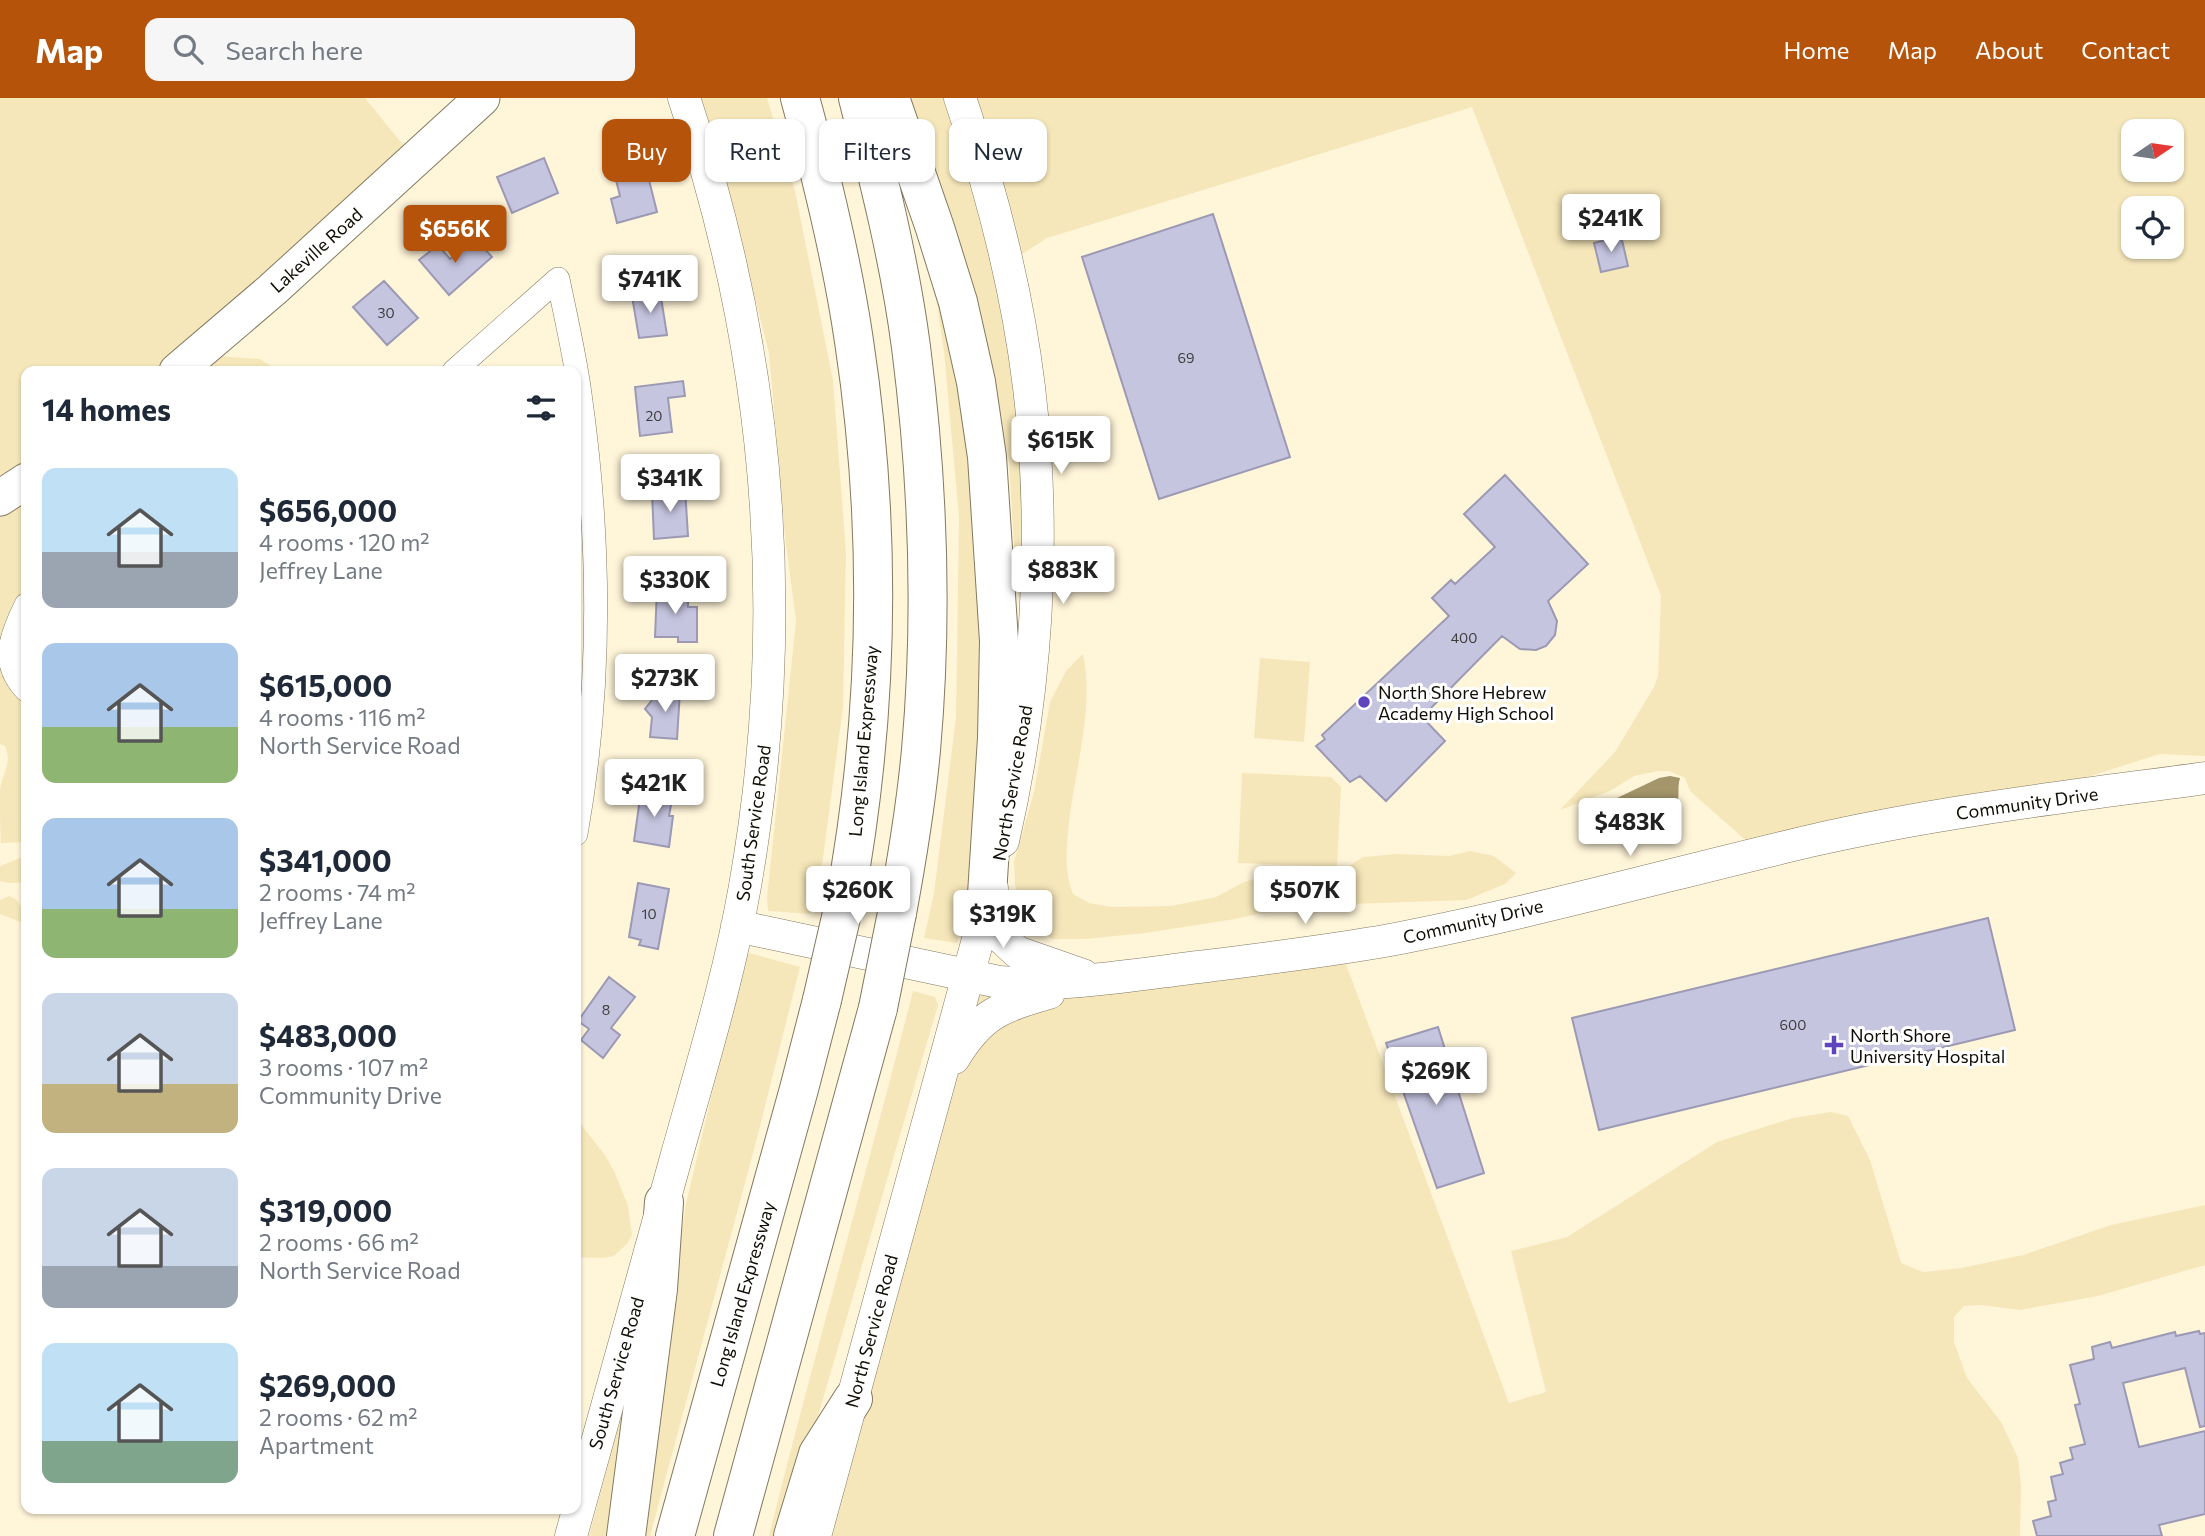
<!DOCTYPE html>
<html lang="en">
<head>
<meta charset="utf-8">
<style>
  :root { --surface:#fff; --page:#f6f6f7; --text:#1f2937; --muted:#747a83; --accent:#b45309 }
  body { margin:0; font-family:Commissioner,sans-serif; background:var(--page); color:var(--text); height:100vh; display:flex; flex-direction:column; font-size:26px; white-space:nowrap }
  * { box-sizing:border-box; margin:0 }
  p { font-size:23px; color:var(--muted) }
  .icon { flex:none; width:38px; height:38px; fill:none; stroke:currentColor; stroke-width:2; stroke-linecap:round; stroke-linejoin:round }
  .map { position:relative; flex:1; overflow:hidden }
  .drawer { position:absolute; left:21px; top:268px; width:560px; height:1148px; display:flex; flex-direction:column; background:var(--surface); border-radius:14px; box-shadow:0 2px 5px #0004 }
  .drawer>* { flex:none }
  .top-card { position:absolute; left:602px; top:21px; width:665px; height:63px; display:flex; gap:14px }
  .needle { width:46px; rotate:77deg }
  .controls { position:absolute; left:2121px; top:21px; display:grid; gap:14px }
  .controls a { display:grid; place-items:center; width:63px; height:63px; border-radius:14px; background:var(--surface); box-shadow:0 2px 5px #0004; font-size:35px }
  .price { position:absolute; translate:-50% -60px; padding:0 16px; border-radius:7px; background:#fff; color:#222; font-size:23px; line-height:46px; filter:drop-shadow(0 2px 4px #0008) }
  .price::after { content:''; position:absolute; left:50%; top:42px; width:21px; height:16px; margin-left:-10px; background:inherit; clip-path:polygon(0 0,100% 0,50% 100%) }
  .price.on { background:var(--accent); color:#fff }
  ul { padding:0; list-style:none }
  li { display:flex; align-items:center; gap:21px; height:175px; padding:0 21px }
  li span { display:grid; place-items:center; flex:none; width:196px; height:140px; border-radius:14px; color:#555 }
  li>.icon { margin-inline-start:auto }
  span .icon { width:84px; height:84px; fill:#fffc; stroke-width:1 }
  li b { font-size:30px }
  h2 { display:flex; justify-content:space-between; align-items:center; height:84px; padding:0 21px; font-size:30px }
  .pill { padding:0 24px; border-radius:14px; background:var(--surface); box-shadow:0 2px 5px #0004; font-size:24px; line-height:63px }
  .pill.on { background:var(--accent); color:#fff }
  header { display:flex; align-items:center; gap:42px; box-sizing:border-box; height:98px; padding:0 35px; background:var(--accent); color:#fff }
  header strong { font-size:33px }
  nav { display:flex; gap:38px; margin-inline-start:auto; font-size:24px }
  .search { width:490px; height:63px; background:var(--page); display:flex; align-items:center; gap:18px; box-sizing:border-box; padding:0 24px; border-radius:14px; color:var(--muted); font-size:26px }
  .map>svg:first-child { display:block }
  .green { fill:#f6e7ba; fill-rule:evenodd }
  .water { fill:#a4956a }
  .building { fill:#c6c5e0; stroke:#9b99b4; stroke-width:2 }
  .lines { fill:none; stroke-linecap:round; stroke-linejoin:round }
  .minor-casing { stroke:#827960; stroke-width:24 }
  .secondary-casing { stroke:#827960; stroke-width:33 }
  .primary-casing { stroke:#827960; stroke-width:37 }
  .motorway-casing { stroke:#827960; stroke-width:40 }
  .minor { stroke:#fff; stroke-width:23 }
  .secondary { stroke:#fff; stroke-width:32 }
  .primary { stroke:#fff; stroke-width:35 }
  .motorway { stroke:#fff; stroke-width:38 }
  .motorway-bridge-casing { stroke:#827960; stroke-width:40; stroke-linecap:butt }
  .motorway-bridge { stroke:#fff; stroke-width:38 }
  .poi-dot { fill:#5e45bd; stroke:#fff; stroke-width:2.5 }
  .labels { text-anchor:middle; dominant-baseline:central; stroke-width:6; stroke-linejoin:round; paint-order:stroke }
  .number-label { font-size:14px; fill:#3e3b3c }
  .street-label { font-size:18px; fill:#100d05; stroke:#fff }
  .poi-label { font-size:18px; fill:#100d05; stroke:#fff; text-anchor:start }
</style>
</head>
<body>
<header>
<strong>Map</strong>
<div class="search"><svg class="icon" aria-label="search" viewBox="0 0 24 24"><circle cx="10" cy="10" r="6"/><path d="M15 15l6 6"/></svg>Search here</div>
<nav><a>Home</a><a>Map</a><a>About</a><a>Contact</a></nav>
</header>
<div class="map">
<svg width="2205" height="1438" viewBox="0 0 2205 1438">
  <rect width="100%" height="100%" fill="#fff5d9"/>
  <!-- green -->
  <path class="green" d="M0 0H365L417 64 181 273H26V500L5 574 26 562V744L1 745C0 730 0 710 0 693 1 677 13 666 5 648L0 646Z
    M699 0H767L795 93 833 282 846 455 843 609 823 760 811 816 768 813 767 800 796 523 785 438 769 255 717 51Z
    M909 0H945L997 179 1017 296 1029 485 1024 502 1020 501 1016 478 1009 365 989 258Z
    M960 0H2205V658L2160 656 1992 709 1760 755 1690 693 1685 680 1669 673H1658L1634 678 1610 693 1560 712 1615 654 1654 589 1658 578 1661 498 1472 9 1047 140 1007 166ZM2133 33H2172V72H2133ZM2133 110H2172V149H2133Z
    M927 136 985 398 982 727 957 845 924 840 934 795 956 619 959 419 944 254Z
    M217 258 260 261 278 273H190Z
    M1083 556C1094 605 1077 666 1070 716 1067 744 1063 770 1073 796L1089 805 1112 809 1171 808 1216 799 1244 784 1269 777 1305 775 1337 776 1363 759 1397 756 1449 758 1470 753 1494 758 1516 775 1505 786 1466 802 1293 808 1235 821 1145 835 1085 841H1052L1033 829 1022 813 1015 786 1014 764 1034 694 1050 604 1066 573Z
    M1260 560 1310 564 1304 644 1254 640Z
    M1242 675 1331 679 1341 689 1337 769 1238 765Z
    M20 760 26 761V784L9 785 0 783V768Z
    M9 798 16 801 23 812 26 808V826L0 816V802Z
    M1340 850 1509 1305 1546 1294 1511 1153 1567 1139 1717 1044 1793 1020 1831 1014 1848 1018 1870 1062 1901 1165 1923 1174 1961 1170 2023 1157 2111 1127 2205 1107V1167L2098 1198 2020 1212 1981 1207 1964 1208 1954 1219V1244L1967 1280 2001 1324 2018 1360 2021 1388 2020 1438H815L968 879Z
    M749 855 800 869 756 1044 650 1438H637L659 1272 686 1106 743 864Z
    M913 893 935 899 938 907 783 1438H769C814 1256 867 1075 913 893Z
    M576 1020 605 1057 615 1075 628 1108 632 1137 627 1146 614 1158 603 1160 576 1159Z
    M632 1277 618 1438H589Z"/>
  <!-- water -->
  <path class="water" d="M1670 678 1680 680C1677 689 1680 698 1677 707 1665 737 1637 718 1619 730L1617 715V700L1659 680Z"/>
  <!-- building -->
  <path class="building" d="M544 60 558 95 512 115 497 79Z
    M645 66 657 114 617 125 611 101 620 98 614 74Z
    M1213 116 1290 359 1159 401 1082 159Z
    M1621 138 1628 168 1601 174 1594 145Z
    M474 139 492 159 449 197 419 162 438 147 450 161Z
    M384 183 418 220 387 247 353 209Z
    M660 193 667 237 639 240 632 198Z
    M683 283 685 298 668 300 672 334 640 338 635 289Z
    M1505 377 1588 466 1548 503 1557 523 1555 537 1546 548 1536 552 1520 551 1502 538 1422 619 1445 643 1386 703 1360 678 1350 684 1316 648 1325 641 1322 637 1449 518 1432 500 1451 482 1455 486 1495 449 1464 416Z
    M685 390 688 438 654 441 652 394Z
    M685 489V501H688V509H697V544H678V539H655L657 490Z
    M660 592 680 593 677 641 650 639 652 619 645 611Z
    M641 693 673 696 669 718H673L669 749 634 743Z
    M638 785 669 791 658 851 639 847 641 842 629 839Z
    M1988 820 2015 932 1599 1032 1572 920Z
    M609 879 635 899 611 930 620 937 603 960 581 942 589 931 578 923Z
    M1438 929 1484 1075 1437 1090 1386 945Z
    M2199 1233 2200 1236 2205 1235V1328L2200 1329 2185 1270 2123 1285 2139 1349 2205 1333V1416L2159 1427 2162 1438H2037L2033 1423 2051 1418 2048 1404 2056 1402 2051 1379 2063 1376 2060 1365 2073 1361 2070 1350 2085 1346 2075 1307 2080 1306 2070 1267 2094 1261 2092 1249 2110 1244 2112 1250 2175 1234 2176 1238Z"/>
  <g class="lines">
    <defs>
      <path id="minor" d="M454 273 558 181C566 220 575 258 580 296 601 443 602 591 576 736
        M26 507C10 539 0 565 26 592"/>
      <path id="secondary" d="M960 0C992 94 1017 191 1029 289 1047 439 1037 596 1003 743
        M986 812 1003 841 1017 854 1083 877
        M737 828 999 884C1069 889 1138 876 1207 868 1268 860 1329 853 1390 842 1531 815 1670 776 1810 743 1940 713 2073 698 2205 680
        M954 960C981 915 1001 909 1049 895
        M571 1438C605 1312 640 1186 676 1060 701 970 729 880 745 788 792 521 770 256 684 0
        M815 1438 992 790"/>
      <path id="primary" d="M177 273 272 192 482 0
        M0 400 26 383"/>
      <path id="motorway" d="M800 0C822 80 842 161 854 243 882 428 879 618 845 802
        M858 0C879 82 900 165 911 249 928 382 933 518 921 652 916 707 907 761 897 815
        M890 0 935 130 958 204 976 284 987 359 999 543 997 640 986 812
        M626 1438 658 1191 664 1104
        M675 1438 799 991 822 902
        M733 1438 878 910
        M793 1438 818 1356 853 1301"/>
    </defs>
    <!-- minor casing -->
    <use href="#minor" class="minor-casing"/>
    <!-- secondary casing -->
    <use href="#secondary" class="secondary-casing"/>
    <!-- primary casing -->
    <use href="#primary" class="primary-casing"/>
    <!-- motorway casing -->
    <use href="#motorway" class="motorway-casing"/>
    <!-- minor -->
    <use href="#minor" class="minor"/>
    <!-- secondary -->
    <use href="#secondary" class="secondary"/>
    <!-- primary -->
    <use href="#primary" class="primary"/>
    <!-- motorway -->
    <use href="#motorway" class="motorway"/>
    <defs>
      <path id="motorway-bridge" d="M822 902 845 802
        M878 910 897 815"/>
    </defs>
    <!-- motorway-bridge casing -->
    <use href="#motorway-bridge" class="motorway-bridge-casing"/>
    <!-- motorway-bridge -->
    <use href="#motorway-bridge" class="motorway-bridge"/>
  </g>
  <!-- markers -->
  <g class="poi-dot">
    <circle cx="1364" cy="604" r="7"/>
    <path d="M1830.5 936.5h7v7h7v7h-7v7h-7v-7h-7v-7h7z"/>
  </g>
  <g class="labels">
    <!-- number labels -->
    <g class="number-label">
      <text x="386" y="214">30</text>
      <text x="1186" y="259">69</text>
      <text x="654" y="317">20</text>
      <text x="1464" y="539">400</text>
      <text x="649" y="815">10</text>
      <text x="606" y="911">8</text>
      <text x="1793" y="926">600</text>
    </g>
    <!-- street labels -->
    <g class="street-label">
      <text transform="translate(316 152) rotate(-42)">Lakeville Road</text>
      <text transform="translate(863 643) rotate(-85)">Long Island Expressway</text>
      <text transform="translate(1012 685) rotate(-80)">North Service Road</text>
      <text transform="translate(2027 705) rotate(-8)">Community Drive</text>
      <text transform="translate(753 725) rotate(-82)">South Service Road</text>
      <text transform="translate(1473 823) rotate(-13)">Community Drive</text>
      <text transform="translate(742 1196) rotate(-74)">Long Island Expressway</text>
      <text transform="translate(871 1233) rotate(-75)">North Service Road</text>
      <text transform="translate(616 1275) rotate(-74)">South Service Road</text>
    </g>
    <!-- poi labels -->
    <g class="poi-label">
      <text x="1378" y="594">North Shore Hebrew<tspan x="1378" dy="21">Academy High School</tspan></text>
      <text x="1850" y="937">North Shore<tspan x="1850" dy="21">University Hospital</tspan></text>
    </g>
  </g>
</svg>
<div class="controls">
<a><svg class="needle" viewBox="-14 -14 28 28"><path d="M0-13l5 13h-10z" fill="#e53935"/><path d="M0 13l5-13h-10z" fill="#747a83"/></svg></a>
<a><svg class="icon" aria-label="locate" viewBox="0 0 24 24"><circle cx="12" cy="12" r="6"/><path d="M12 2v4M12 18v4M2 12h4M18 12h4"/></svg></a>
</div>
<b class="price" style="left:1611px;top:156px">$241K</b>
<b class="price on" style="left:455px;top:167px">$656K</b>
<b class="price" style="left:650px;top:217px">$741K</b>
<b class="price" style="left:1061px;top:378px">$615K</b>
<b class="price" style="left:670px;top:416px">$341K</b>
<b class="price" style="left:1063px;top:508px">$883K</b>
<b class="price" style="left:675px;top:518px">$330K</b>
<b class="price" style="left:665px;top:616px">$273K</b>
<b class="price" style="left:654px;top:721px">$421K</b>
<b class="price" style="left:1630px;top:760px">$483K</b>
<b class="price" style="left:858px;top:828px">$260K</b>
<b class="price" style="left:1305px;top:828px">$507K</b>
<b class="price" style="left:1003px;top:852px">$319K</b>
<b class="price" style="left:1436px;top:1009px">$269K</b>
<div class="top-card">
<a class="pill on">Buy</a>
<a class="pill">Rent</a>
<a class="pill">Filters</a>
<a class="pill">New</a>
</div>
<section class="drawer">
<h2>14 homes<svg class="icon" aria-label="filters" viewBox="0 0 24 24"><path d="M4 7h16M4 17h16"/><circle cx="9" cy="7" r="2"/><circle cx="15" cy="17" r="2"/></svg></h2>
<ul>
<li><span style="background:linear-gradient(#bfe0f5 60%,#9aa5b1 0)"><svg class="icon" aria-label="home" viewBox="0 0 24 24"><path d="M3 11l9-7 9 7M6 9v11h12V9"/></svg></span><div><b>$656,000</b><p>4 rooms · 120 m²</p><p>Jeffrey Lane</p></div></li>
<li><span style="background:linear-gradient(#a9c7e8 60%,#8fb573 0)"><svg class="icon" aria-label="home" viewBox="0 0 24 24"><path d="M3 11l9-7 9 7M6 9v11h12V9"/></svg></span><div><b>$615,000</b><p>4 rooms · 116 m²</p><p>North Service Road</p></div></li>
<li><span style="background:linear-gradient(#a9c7e8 65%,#8fb573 0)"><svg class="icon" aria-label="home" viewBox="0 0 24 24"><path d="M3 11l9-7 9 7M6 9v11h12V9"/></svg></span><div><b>$341,000</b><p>2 rooms · 74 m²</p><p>Jeffrey Lane</p></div></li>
<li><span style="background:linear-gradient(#c9d6e8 65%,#c2b280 0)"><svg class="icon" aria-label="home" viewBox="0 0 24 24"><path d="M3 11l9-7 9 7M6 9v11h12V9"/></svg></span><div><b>$483,000</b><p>3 rooms · 107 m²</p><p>Community Drive</p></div></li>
<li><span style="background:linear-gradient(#c9d6e8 70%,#9aa5b1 0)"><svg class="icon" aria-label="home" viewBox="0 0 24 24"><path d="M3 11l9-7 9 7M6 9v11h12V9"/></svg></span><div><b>$319,000</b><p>2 rooms · 66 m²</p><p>North Service Road</p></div></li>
<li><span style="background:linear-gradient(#bfe0f5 70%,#7fa58c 0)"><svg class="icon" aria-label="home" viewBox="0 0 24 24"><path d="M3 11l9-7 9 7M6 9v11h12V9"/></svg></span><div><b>$269,000</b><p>2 rooms · 62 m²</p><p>Apartment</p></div></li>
</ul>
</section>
</div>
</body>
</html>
